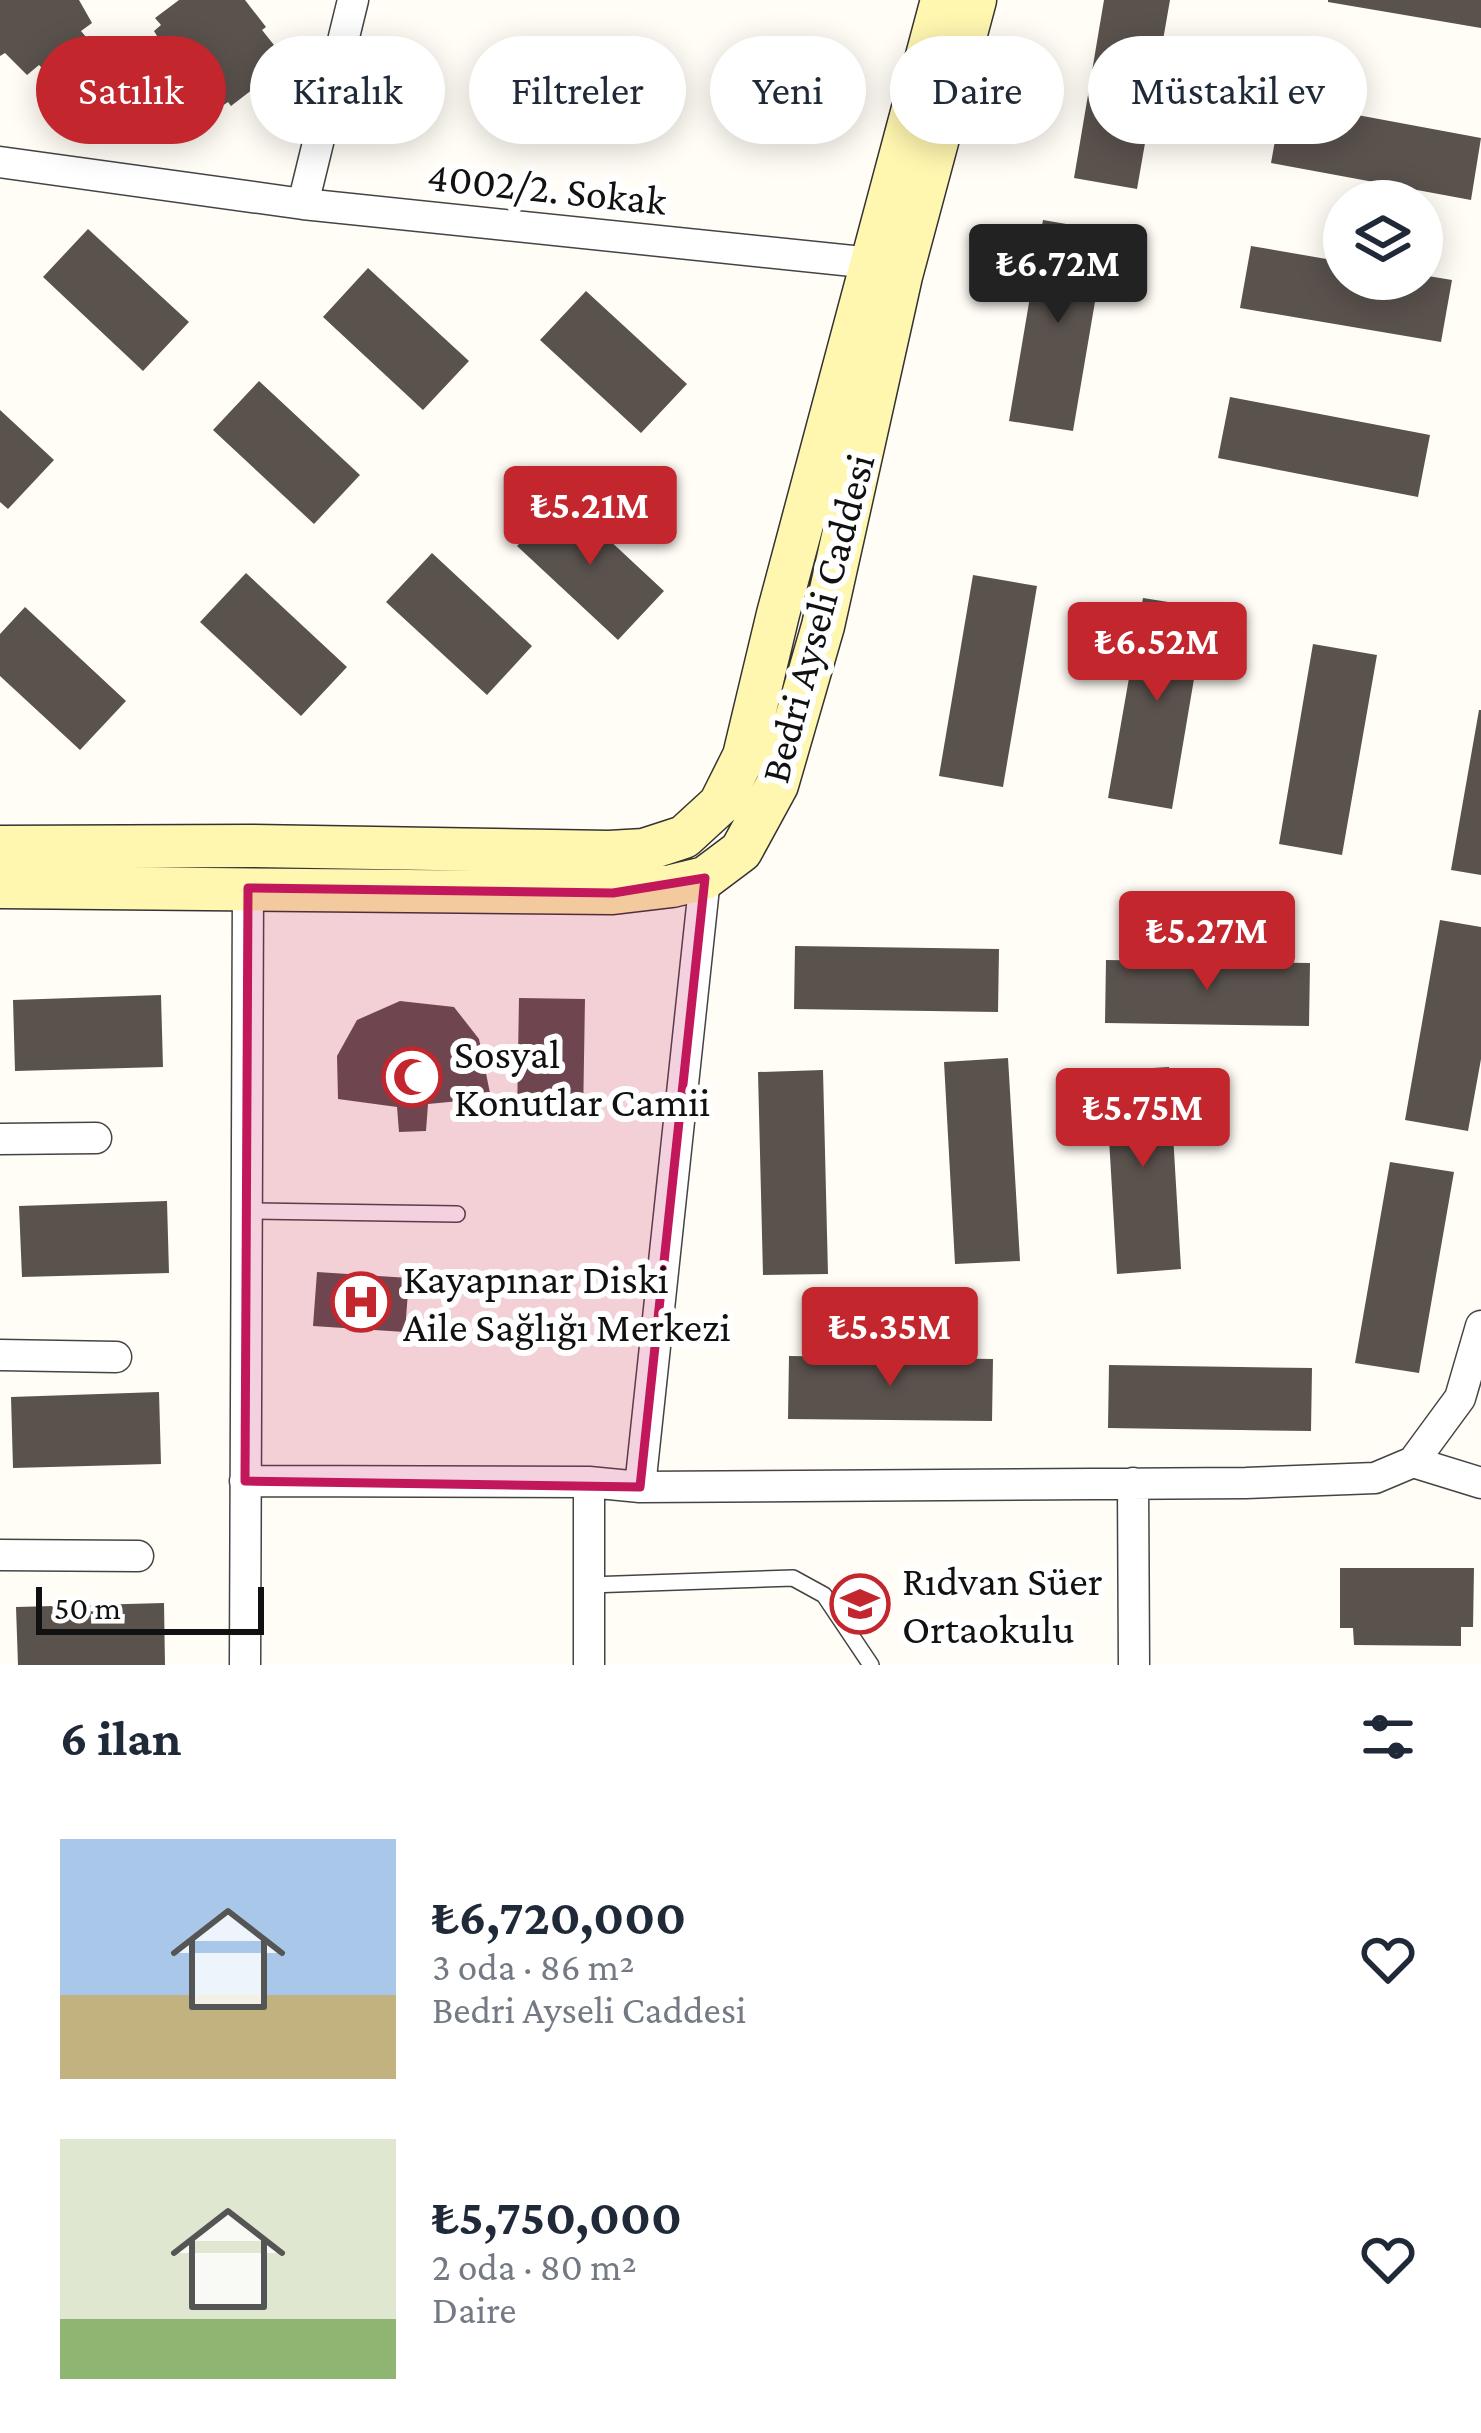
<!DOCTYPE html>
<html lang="tr">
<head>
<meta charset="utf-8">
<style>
  :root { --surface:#fff; --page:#f6f6f7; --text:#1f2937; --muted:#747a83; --accent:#c4262e }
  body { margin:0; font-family:"Crimson Pro",serif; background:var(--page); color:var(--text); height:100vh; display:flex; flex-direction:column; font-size:45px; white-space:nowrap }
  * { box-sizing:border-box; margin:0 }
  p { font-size:39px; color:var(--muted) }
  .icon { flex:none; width:66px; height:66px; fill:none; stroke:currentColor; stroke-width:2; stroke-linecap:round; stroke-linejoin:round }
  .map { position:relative; height:1665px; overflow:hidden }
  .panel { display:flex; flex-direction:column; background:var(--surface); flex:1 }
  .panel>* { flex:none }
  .banner { position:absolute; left:36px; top:36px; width:1410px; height:108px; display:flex; gap:24px }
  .controls { position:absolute; left:1323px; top:180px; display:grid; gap:24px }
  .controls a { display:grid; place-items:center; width:120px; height:120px; border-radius:50%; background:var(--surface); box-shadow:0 6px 30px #0003; font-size:60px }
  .scale { position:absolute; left:36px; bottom:30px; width:228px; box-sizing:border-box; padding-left:12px; border:6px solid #111; border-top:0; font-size:33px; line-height:42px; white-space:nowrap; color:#111; -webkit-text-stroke:9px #fff; paint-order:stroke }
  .price { position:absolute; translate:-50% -102px; padding:0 27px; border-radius:12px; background:var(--accent); color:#fff; font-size:39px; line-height:78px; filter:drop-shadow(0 3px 6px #0008) }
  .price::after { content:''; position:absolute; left:50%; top:72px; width:36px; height:27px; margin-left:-18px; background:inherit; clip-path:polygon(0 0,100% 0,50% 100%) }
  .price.current { background:#222; color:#fff }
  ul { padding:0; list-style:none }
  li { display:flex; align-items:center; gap:36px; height:300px; padding:0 60px }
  li span { display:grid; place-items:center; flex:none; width:336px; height:240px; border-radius:0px; color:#555 }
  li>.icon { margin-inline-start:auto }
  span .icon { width:144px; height:144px; fill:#fffc; stroke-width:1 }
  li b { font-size:51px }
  h2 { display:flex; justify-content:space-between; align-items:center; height:144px; padding:0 60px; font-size:51px }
  .pill { padding:0 42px; border-radius:54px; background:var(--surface); box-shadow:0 6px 30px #0003; font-size:42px; line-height:108px }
  .pill.current { background:var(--accent); color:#fff }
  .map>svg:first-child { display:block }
  .building { fill:#5a524d }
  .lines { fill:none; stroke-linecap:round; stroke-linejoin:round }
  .service-casing { stroke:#444; stroke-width:18 }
  .minor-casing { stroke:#444; stroke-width:33 }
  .secondary-casing { stroke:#333; stroke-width:45 }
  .service { stroke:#fff; stroke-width:15 }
  .minor { stroke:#fff; stroke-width:30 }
  .secondary { stroke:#fff6b0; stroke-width:42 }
  .marked { fill:#c2185b; fill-opacity:0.2; stroke:#c2185b; stroke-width:9; stroke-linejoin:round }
  .labels { text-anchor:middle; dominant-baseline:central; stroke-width:12; stroke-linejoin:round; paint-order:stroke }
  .street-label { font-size:42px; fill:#111; stroke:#fff }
  .poi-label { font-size:42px; fill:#111; stroke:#fff; text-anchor:start }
</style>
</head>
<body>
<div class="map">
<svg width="1481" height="1665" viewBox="0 0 1481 1665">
  <rect width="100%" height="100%" fill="#fffdf5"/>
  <!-- building -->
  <path class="building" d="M0 0H79L92 23 81 31 86 37 43 69 39 65 27 75 5 53 0 56Z
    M179 0H245L266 27 262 30 274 45 271 48 280 60 270 67 274 73 231 106 228 102 215 111 194 89 190 92 167 62 171 59 154 31 161 25 155 18Z
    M1104 0H1170L1137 189 1074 178Z
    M1328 0H1481V28L1328 2Z
    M1282 101 1481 138 1471 200 1271 163Z
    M1043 220 1107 231 1073 431 1009 421Z
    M88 229 189 322 143 371 43 277Z
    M1251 246 1344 262V279H1422V275L1452 280 1441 342 1240 308Z
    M368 268 469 361 423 410 323 317Z
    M586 291 687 384 641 433 540 340Z
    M259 381 360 475 314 524 213 430Z
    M1230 397 1430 435 1418 497 1218 458Z
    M0 410 54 460 8 509 0 502Z
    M563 497 664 591 618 640 517 546Z
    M432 553 532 646 487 695 386 602Z
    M246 573 347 667 301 716 200 622Z
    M973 575 1037 586 1003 787 939 776Z
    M1143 598 1206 608 1172 809 1108 798Z
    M25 607 126 701 80 750 0 676V634Z
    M1313 644 1377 655 1342 855 1279 844Z
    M1479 710H1481V875L1451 870Z
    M1440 920 1481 927V1059L1468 1131 1405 1120Z
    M795 946 999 949 998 1012 794 1009Z
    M1106 960 1310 963 1309 1026 1105 1023Z
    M161 995 163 1067 15 1071 13 1000Z
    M519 998 585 999 583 1119 517 1118Z
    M400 1001 454 1007 479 1039 491 1098 428 1104 426 1131 399 1132 397 1107 338 1099 337 1056 357 1020Z
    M1008 1058 1020 1261 955 1264 944 1062Z
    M1169 1067 1181 1269 1117 1274 1105 1071Z
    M823 1070 828 1274 763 1275 758 1072Z
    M1390 1162 1454 1172 1419 1373 1355 1363Z
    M167 1201 169 1273 22 1277 19 1206Z
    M317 1272 409 1278 405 1332 313 1326Z
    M789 1356 993 1359 992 1421 788 1419Z
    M1109 1365 1312 1368 1311 1431 1108 1428Z
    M159 1392 161 1464 13 1468 11 1397Z
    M1340 1568H1474L1473 1627H1461V1646L1354 1645 1353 1628H1340Z
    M164 1603 165 1665H18L16 1607Z"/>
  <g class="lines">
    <defs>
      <path id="service" d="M246 1211 457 1214
        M589 1585 793 1578 824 1595 871 1665"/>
      <path id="minor" d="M0 162 303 204 872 263
        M303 204 353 0
        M0 1139 96 1138
        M0 1355 116 1357
        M1413 1462 1481 1483
        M245 1481 589 1482 640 1487 1246 1483 1375 1478 1413 1462 1460 1398 1481 1326
        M1133 1483 1134 1665
        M640 1487 705 878
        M0 1555 138 1556
        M245 1665 248 888
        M589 1665V1482"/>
      <path id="secondary" d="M0 847 250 846 609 852 644 850 684 837 720 804 744 756 778 614 942 0
        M0 887 613 893 672 886 705 878 741 851 777 785 823 626 901 276 975 0"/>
    </defs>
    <!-- service casing -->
    <use href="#service" class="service-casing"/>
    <!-- minor casing -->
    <use href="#minor" class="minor-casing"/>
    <!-- secondary casing -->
    <use href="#secondary" class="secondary-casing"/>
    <!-- service -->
    <use href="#service" class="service"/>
    <!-- minor -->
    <use href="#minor" class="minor"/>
    <!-- secondary -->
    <use href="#secondary" class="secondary"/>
  </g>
  <!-- marked area -->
  <path class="marked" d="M705 878 640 1487 245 1481 248 888 613 893Z"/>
  <!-- icons -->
  <defs>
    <symbol id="mosque-ring" viewBox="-11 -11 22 22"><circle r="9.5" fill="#fff" stroke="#c4262e" stroke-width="1.5"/><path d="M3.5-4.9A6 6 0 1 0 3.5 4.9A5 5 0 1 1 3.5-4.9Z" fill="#c4262e"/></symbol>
    <symbol id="hospital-ring" viewBox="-11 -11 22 22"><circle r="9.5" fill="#fff" stroke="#c4262e" stroke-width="1.5"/><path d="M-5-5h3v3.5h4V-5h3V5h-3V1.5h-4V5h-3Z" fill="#c4262e"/></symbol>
    <symbol id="school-ring" viewBox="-11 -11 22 22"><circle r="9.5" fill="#fff" stroke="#c4262e" stroke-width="1.5"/><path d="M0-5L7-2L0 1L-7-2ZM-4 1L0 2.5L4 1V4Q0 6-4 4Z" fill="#c4262e"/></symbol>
  </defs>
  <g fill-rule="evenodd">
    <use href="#mosque-ring" x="379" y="1044" width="66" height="66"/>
    <use href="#hospital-ring" x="328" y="1269" width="66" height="66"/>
    <use href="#school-ring" x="827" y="1571" width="66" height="66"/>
  </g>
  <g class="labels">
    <!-- street labels -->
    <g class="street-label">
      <text transform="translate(547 188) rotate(6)">4002/2. Sokak</text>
      <text transform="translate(817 618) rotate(-75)">Bedri Ayseli Caddesi</text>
    </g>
    <!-- poi labels -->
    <g class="poi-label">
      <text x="454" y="1053">Sosyal<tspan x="454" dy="48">Konutlar Camii</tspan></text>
      <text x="403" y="1278">Kayapınar Diski<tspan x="403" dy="48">Aile Sağlığı Merkezi</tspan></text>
      <text x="902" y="1580">Rıdvan Süer<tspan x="902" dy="48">Ortaokulu</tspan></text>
    </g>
  </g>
</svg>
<div class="controls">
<a><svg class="icon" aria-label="layers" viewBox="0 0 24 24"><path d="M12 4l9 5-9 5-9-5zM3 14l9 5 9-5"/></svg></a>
</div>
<div class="scale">50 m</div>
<b class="price current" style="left:1058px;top:326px">₺6.72M</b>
<b class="price" style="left:590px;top:568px">₺5.21M</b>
<b class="price" style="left:1157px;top:704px">₺6.52M</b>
<b class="price" style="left:1207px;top:993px">₺5.27M</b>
<b class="price" style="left:1143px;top:1170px">₺5.75M</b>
<b class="price" style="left:890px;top:1389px">₺5.35M</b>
<div class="banner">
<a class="pill current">Satılık</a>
<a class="pill">Kiralık</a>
<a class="pill">Filtreler</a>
<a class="pill">Yeni</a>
<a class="pill">Daire</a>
<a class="pill">Müstakil ev</a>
</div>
</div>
<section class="panel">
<h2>6 ilan<svg class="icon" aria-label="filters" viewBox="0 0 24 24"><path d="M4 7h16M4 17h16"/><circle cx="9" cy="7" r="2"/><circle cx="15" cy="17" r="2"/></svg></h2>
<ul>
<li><span style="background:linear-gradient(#a9c7e8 65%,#c2b280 0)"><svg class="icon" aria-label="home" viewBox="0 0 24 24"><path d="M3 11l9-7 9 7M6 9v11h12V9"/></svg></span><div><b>₺6,720,000</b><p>3 oda · 86 m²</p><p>Bedri Ayseli Caddesi</p></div><svg class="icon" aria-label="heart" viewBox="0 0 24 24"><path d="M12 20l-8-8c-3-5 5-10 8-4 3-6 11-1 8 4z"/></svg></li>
<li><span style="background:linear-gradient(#dfe7d0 75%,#8fb573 0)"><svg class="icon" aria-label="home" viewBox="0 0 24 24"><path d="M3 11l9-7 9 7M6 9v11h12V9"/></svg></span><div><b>₺5,750,000</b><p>2 oda · 80 m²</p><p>Daire</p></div><svg class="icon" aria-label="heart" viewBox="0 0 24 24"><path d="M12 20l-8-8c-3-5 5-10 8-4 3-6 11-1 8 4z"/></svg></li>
</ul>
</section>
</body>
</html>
